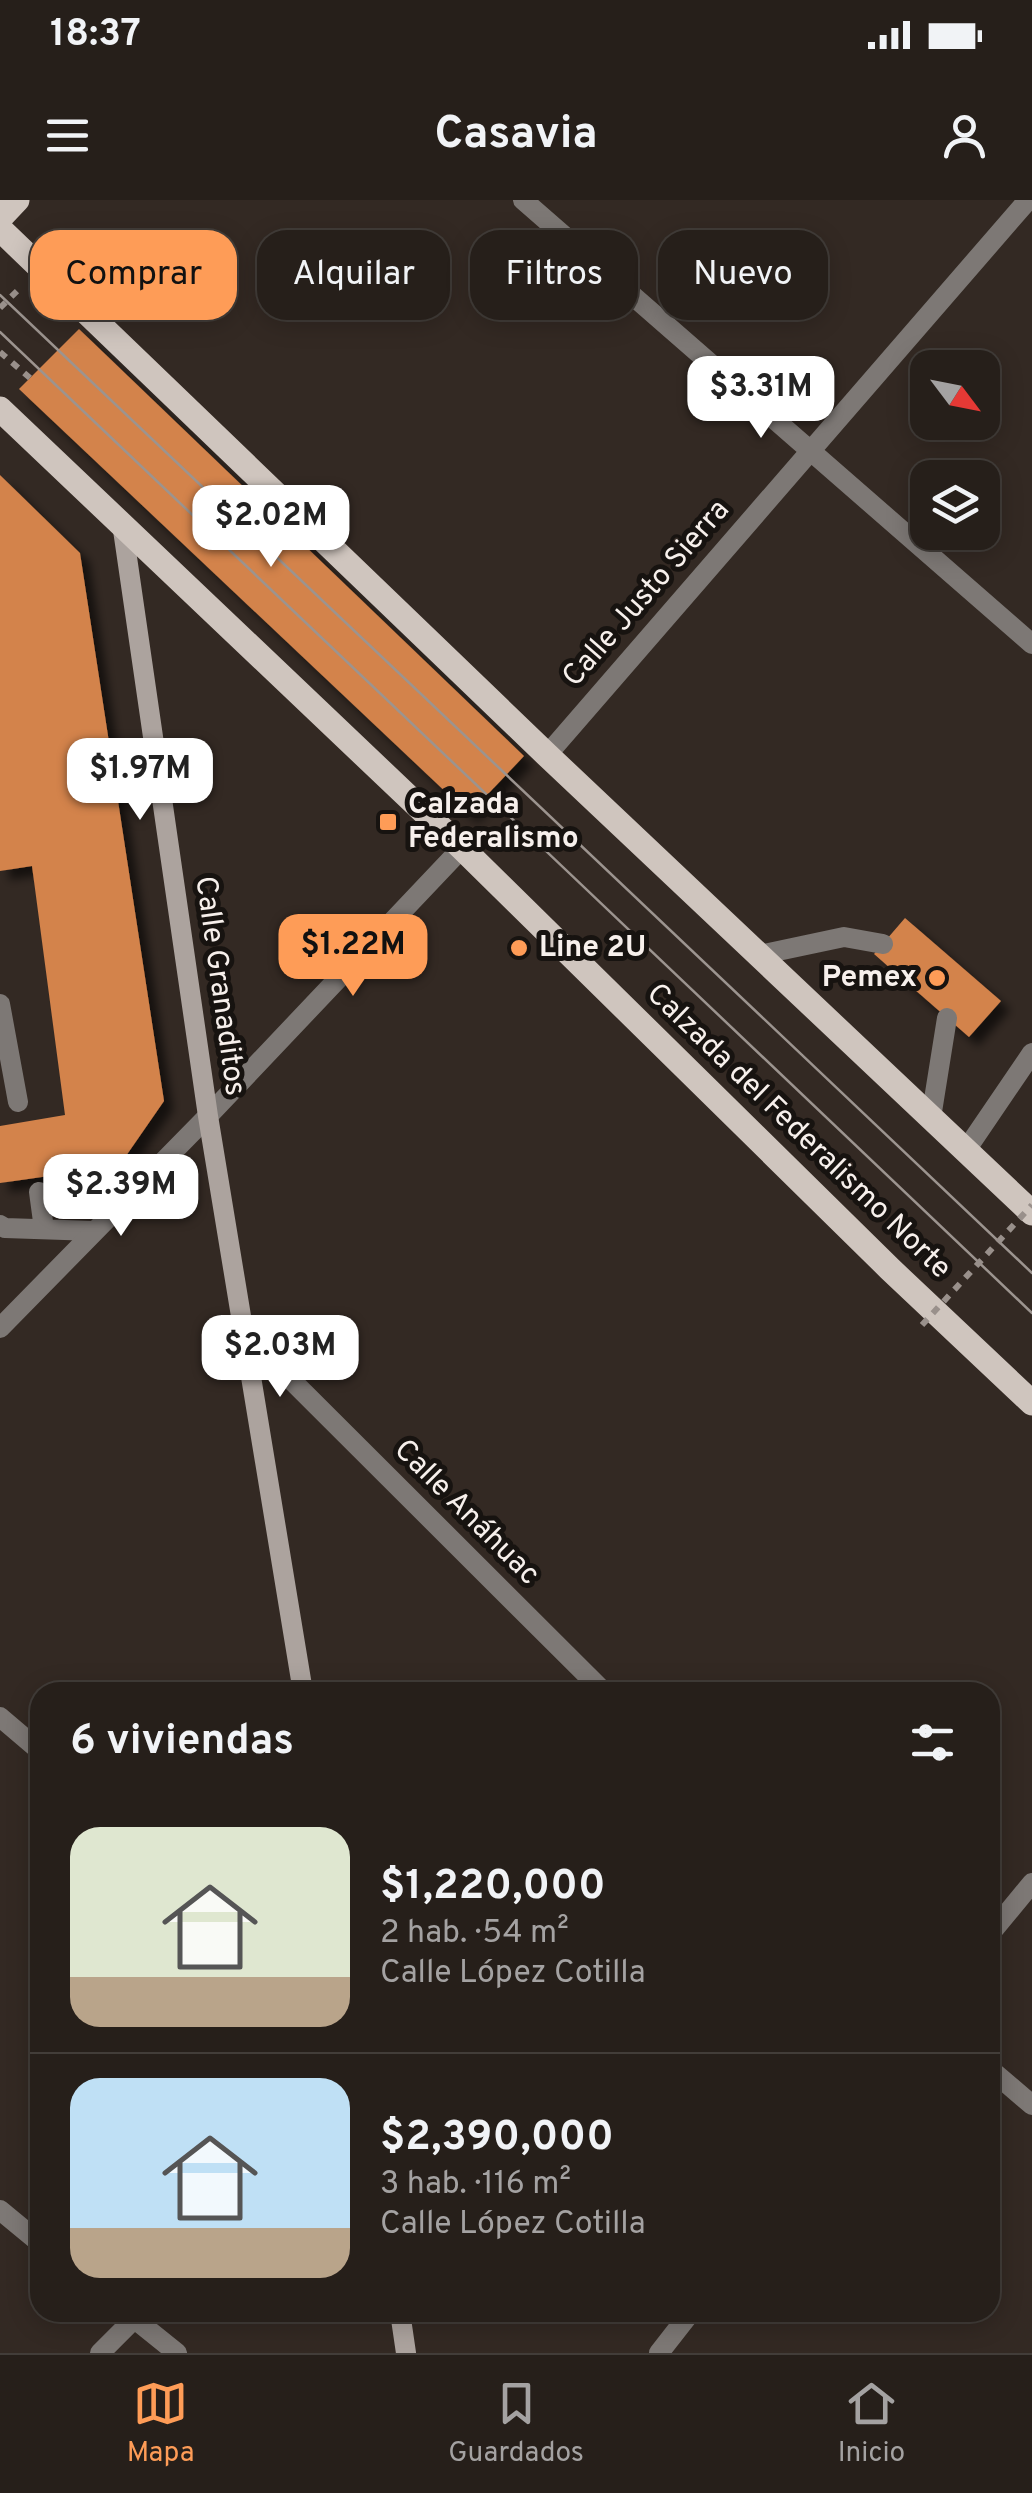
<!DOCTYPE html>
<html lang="es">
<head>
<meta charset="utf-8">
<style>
  :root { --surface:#261f1a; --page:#2e2723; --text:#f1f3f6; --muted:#a4a2a2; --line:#423d39; --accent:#fe9c57 }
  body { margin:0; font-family:Overpass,sans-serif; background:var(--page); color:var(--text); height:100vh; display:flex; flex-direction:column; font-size:38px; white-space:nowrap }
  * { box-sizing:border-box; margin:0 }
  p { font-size:32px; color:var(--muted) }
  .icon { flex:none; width:55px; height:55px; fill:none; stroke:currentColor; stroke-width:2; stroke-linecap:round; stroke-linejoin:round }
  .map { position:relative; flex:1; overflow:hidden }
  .drawer { position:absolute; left:30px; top:1482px; width:970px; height:640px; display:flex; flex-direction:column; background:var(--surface); border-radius:30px; box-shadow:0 5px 25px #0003,0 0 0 2px var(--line) }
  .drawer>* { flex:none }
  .hud { position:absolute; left:30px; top:30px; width:972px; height:90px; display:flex; gap:20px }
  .needle { width:65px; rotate:122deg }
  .fabs { position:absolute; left:910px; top:150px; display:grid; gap:20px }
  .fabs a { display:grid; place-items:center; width:90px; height:90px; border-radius:20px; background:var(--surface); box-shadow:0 5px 25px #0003,0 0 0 2px var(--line); font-size:50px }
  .price { position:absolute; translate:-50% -85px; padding:0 22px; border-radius:20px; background:#fff; color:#222; font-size:32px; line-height:65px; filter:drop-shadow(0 2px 5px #0008) }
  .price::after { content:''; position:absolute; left:50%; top:60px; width:30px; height:22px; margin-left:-15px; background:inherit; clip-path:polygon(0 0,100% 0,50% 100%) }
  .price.active { background:var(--accent); color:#111 }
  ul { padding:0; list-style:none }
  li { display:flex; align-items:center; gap:30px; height:250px; padding:0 40px }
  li+li { border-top:2px solid var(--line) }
  li span { display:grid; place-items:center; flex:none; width:280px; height:200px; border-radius:30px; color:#555 }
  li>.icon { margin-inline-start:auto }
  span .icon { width:120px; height:120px; fill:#fffc; stroke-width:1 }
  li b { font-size:42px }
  h2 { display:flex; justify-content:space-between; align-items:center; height:120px; padding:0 40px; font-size:42px }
  .pill { padding:0 35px; border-radius:30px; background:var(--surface); box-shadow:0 5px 25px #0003,0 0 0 2px var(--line); font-size:35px; line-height:90px }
  .pill.active { background:var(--accent); color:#111 }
  .status { display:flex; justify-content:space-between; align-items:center; height:70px; padding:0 50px; background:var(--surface); direction:ltr }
  .status svg { height:28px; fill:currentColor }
  header { display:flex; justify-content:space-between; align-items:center; height:130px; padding:0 40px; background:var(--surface); font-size:45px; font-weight:700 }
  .menu { display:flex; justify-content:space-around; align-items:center; height:140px; border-top:2px solid var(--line); background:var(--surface); font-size:28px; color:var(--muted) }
  .menu a { display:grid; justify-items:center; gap:5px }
  .menu .active { color:var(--accent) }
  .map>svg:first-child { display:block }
  .building { fill:#d3834c; filter:url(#shadow) }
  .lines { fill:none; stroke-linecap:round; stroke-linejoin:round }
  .path { stroke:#99908b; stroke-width:6; stroke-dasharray:8 8; stroke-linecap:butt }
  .lane { stroke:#7d7875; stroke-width:20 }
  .street { stroke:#7d7875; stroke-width:20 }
  .secondary { stroke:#aca39e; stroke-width:20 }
  .primary { stroke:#cfc5be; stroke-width:25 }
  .tram { stroke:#9c948f; stroke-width:2.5 }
  .path-bridge { stroke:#99908b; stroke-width:6; stroke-dasharray:8 8; stroke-linecap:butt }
  .poi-dot { fill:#fe9c57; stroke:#171310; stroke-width:4 }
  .labels { text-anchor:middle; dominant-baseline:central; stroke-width:10; stroke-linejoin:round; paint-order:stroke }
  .street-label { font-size:30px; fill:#f7f0ec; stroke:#171310 }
  .poi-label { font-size:30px; font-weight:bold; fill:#f7f0ec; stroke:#171310; text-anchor:start }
</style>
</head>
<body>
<div class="status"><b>18:37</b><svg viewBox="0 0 49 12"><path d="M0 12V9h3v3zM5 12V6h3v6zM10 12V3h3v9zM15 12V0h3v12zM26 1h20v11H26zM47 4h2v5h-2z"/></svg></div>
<header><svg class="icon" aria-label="menu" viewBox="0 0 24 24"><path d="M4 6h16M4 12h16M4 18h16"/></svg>Casavia<svg class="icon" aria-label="person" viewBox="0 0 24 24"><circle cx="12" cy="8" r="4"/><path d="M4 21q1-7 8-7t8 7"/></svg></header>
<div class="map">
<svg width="1032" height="2153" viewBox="0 0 1032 2153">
  <defs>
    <filter id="shadow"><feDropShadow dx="9" dy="9" stdDeviation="5" flood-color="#0009"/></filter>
  </defs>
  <rect width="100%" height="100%" fill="#332923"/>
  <!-- building -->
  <path class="building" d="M79 129 524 556 469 614 19 189Z
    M0 275 80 353 164 901 119 966 0 983V926L65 915 32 666 0 671Z
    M905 718 1001 801 969 837 874 754Z"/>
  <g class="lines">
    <!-- path -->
    <path class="path" d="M0 108 21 87
      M0 152 30 178"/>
    <!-- lane -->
    <path class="lane" d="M759 755 844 737 883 744
      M0 804 18 902
      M931 918 947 818
      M966 950 1032 853
      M39 992 44 1029
      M0 1025 5 1028 94 1031"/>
    <!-- street -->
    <path class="street" d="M523 0 1032 444
      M547 555 1028 0
      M0 1128 208 916 462 648
      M244 1133 604 1492
      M0 1517 40 1551
      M990 1734 1032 1683
      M990 1869 1032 1905
      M0 2010 40 2043
      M126 2112 177 2153
      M100 2153 141 2112
      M659 2153 691 2112"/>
    <!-- secondary -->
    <path class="secondary" d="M122 323 208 916 303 1492
      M400 2112 406 2153"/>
    <!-- primary -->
    <path class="primary" d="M0 18 17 0
      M0 29 547 555 1032 1013
      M0 209 462 648 890 1069 1032 1203"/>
    <!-- tram -->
    <path class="tram" d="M0 95 1032 1073
      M0 132 1032 1113"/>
    <!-- path-bridge -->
    <path class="path-bridge" d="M922 1125 1032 1005"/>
  </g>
  <!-- markers -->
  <g class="poi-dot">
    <rect x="378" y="612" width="20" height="20" rx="5"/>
    <circle cx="519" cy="748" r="10"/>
    <circle cx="937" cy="778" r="10"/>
  </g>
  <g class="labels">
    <!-- street labels -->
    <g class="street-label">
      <text transform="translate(647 394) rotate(-49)">Calle Justo Sierra</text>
      <text transform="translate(219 786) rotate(82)">Calle Granaditos</text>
      <text transform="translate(798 932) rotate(44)">Calzada del Federalismo Norte</text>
      <text transform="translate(466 1313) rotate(45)">Calle Anáhuac</text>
    </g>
    <!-- poi labels -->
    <g class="poi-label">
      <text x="408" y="605">Calzada<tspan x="408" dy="34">Federalismo</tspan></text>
      <text x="539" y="748">Line 2U</text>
      <text x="917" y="778" text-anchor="end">Pemex</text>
    </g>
  </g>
</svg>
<div class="fabs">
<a><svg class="needle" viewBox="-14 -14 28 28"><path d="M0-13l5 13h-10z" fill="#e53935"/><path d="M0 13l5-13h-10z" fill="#a4a2a2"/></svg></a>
<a><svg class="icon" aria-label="layers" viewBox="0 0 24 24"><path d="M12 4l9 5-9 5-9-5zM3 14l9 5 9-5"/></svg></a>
</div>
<b class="price" style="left:761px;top:241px">$3.31M</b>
<b class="price" style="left:271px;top:370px">$2.02M</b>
<b class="price" style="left:140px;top:623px">$1.97M</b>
<b class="price active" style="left:353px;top:799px">$1.22M</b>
<b class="price" style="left:121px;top:1039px">$2.39M</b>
<b class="price" style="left:280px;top:1200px">$2.03M</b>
<div class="hud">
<a class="pill active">Comprar</a>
<a class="pill">Alquilar</a>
<a class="pill">Filtros</a>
<a class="pill">Nuevo</a>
</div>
<section class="drawer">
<h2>6 viviendas<svg class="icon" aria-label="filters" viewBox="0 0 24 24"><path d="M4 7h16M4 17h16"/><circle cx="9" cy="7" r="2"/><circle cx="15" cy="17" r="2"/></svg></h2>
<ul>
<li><span style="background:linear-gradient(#dfe7d0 75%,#b9a48a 0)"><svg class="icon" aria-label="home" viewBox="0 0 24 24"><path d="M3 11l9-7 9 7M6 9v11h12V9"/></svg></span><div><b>$1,220,000</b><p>2 hab. · 54 m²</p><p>Calle López Cotilla</p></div></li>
<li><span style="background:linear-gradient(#bfe0f5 75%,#b9a48a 0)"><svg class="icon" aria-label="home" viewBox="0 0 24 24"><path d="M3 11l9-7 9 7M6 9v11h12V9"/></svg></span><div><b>$2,390,000</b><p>3 hab. · 116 m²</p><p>Calle López Cotilla</p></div></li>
</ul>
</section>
</div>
<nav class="menu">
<a class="active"><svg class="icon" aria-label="map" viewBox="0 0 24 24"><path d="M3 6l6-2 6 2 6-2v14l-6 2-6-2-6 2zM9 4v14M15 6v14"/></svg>Mapa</a>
<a><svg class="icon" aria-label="saved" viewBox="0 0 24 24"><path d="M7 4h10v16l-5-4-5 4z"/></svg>Guardados</a>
<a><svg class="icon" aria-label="home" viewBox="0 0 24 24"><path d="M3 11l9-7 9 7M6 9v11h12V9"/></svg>Inicio</a>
</nav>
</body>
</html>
